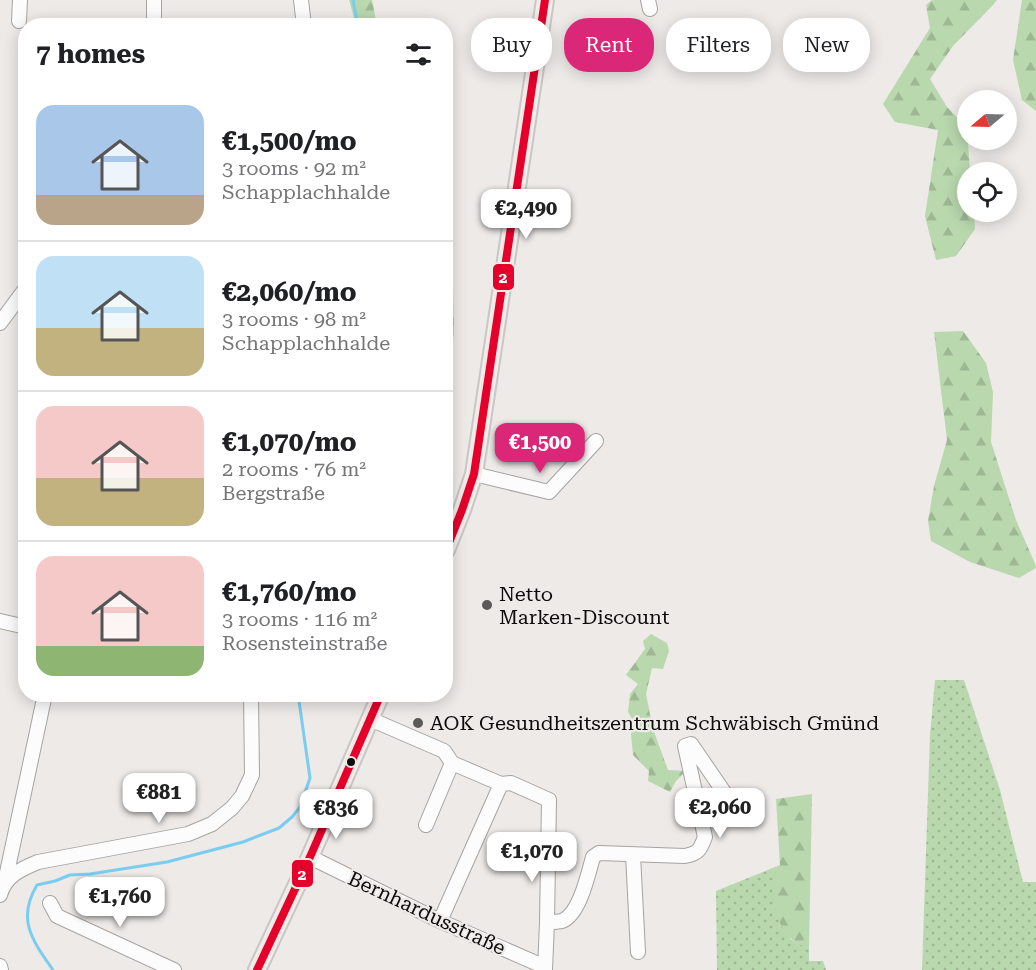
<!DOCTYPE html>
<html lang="en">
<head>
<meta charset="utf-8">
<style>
  :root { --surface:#fff; --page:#f2f2f2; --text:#202124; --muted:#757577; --line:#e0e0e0; --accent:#db2777 }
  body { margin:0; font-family:"Roboto Serif",serif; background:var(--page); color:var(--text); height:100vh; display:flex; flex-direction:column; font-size:22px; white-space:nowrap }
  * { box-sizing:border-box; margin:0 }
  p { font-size:20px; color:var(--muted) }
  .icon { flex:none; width:33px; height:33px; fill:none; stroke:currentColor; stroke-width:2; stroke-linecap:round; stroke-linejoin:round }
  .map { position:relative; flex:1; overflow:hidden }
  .drawer { position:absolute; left:18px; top:18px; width:435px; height:684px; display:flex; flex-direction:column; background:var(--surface); border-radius:24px; box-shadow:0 3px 15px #0003 }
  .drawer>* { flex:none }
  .top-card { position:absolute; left:471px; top:18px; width:474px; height:54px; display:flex; gap:12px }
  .needle { width:39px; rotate:251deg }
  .tools { position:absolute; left:957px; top:90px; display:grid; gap:12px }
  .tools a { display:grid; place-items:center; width:60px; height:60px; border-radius:50%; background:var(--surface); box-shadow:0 3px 15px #0003; font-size:30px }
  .price { position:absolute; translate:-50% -51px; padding:0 14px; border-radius:12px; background:#fff; color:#222; font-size:20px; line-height:39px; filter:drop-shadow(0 2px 3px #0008) }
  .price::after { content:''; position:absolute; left:50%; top:36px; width:18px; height:14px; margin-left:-9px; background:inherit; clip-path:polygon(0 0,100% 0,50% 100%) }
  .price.selected { background:var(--accent); color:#fff }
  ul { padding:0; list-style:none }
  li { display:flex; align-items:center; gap:18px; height:150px; padding:0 18px }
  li+li { border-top:2px solid var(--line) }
  li span { display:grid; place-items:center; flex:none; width:168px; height:120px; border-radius:18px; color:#555 }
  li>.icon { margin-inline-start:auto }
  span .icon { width:72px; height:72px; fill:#fffc; stroke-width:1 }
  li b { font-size:26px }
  h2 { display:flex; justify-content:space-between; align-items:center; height:72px; padding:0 18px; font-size:26px }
  .pill { padding:0 21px; border-radius:24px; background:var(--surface); box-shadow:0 3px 15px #0003; font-size:21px; line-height:54px }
  .pill.selected { background:var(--accent); color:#fff }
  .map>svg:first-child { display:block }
  .grass { fill:url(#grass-dots) }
  .forest { fill:url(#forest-firs) }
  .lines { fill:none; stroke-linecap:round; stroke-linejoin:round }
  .stream { stroke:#7acdf0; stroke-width:3 }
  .minor-casing { stroke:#a6a4a3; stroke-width:16 }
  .major-casing { stroke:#c8c7c6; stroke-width:20 }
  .minor { stroke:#fcfcfc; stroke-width:14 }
  .major { stroke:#f3ede9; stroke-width:16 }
  .bus-1-casing { stroke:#eeeae7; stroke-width:12 }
  .bus-1 { stroke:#e4002b; stroke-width:8 }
  .poi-dot { fill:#5b5a58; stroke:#eeeae7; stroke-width:2 }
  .bus-dot { fill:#0d0c0b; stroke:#eeeae7; stroke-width:2 }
  .labels { text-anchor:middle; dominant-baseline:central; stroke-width:4.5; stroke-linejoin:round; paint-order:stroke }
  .poi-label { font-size:20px; fill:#0d0c0b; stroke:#eeeae7; text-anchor:start }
  .street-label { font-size:20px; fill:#0d0c0b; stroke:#eeeae7 }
  .line-badge { stroke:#eeeae7; stroke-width:2 }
  .badge-label { font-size:16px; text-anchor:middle; font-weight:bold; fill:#fff }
</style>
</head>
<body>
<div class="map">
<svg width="1036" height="970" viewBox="0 0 1036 970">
  <defs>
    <pattern id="grass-dots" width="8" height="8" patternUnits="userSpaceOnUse" patternTransform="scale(1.5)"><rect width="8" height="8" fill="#b9d8ae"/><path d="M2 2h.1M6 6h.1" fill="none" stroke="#9eb894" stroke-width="1.8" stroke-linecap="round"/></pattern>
    <pattern id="forest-firs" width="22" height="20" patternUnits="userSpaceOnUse" patternTransform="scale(1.5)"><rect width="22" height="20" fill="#b9d8ae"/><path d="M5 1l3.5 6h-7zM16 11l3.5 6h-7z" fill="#9eb894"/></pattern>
  </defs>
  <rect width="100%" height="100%" fill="#edeae8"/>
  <!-- grass -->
  <path class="grass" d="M935 680H964L1000 790 1023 882H1036V970H922L930 735Z
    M780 865 790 939 809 949V961H823L826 970H717L716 891Z"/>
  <!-- forest -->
  <path class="forest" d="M349 0H372L377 25H356Z
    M932 0H997L993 5 953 46 930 79 947 107 967 128 970 172H968V212H974L975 229 956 256 936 260 925 216 938 130 895 122 883 104 930 28 926 5Z
    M1022 0H1036V111L1022 100 1013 60Z
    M446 269 453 292 454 334 446 367Z
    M963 331 986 363 993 392 991 442 1016 520 1036 566V568L1019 578 970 562 931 541 928 521 934 486 947 440 934 332Z
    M651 634 667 643 669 651 663 669 652 668 646 694 653 729 668 770 686 771 676 781 670 792 648 781 649 771 633 755 631 734 635 724 628 712 630 694 638 684 626 675 645 649 643 641Z
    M812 794 809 949C803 946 794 942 789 937 775 923 768 881 780 865L776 799Z"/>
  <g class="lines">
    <!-- stream -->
    <path class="stream" d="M353 0 358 26
      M53 970C33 941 16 920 37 885L55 881 70 875 90 874 167 862 243 842 279 828 292 817 300 807 310 778 298 694"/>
    <defs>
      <path id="minor" d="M301 0 304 26
        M648 0 650 9
        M19 21 20 0
        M154 26V0
        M0 323 26 288
        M474 474 549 492 596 441
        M0 621 26 627
        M370 719 444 751 452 763 501 784 511 783 549 800 547 922 545 970
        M426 825 452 763
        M633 855 638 952
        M310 857 440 921 545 967
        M5 882 45 694
        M0 895C5 876 21 869 38 862L188 834 212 824 232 808 242 796 252 775 251 694
        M50 903 57 916 174 970
        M440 921 501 784
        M547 922C552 922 558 922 562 921 580 914 588 874 593 857L599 853 685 856C699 853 700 850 705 837L685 746 691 744 739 814
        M0 966 1 970"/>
      <path id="major" d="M446 550 462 510 474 474 545 0
        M257 970 310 857 381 694"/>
    </defs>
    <!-- minor casing -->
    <use href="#minor" class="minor-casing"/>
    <!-- major casing -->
    <use href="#major" class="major-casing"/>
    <!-- minor -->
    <use href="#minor" class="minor"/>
    <!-- major -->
    <use href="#major" class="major"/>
    <defs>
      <path id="bus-1" d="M446 550 462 510 474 474 545 0
        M257 970 310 857 381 694"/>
    </defs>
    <!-- bus-1 casing -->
    <use href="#bus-1" class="bus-1-casing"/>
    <!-- bus-1 -->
    <use href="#bus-1" class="bus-1"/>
  </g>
  <!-- markers -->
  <g class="poi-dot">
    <circle cx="487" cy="605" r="6"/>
    <circle cx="418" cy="723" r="6"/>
  </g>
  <circle class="bus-dot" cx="351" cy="762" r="5"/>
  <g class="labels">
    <!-- poi labels -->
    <g class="poi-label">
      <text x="499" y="594">Netto<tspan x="499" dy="23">Marken-Discount</tspan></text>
      <text x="430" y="723">AOK Gesundheitszentrum Schwäbisch Gmünd</text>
    </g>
    <!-- street labels -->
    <g class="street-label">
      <text transform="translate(427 913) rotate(25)">Bernhardusstraße</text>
    </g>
  </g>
  <g class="line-badge">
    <rect x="492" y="263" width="23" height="28" rx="6" fill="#e4002b"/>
    <rect x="291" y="859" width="23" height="29" rx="6" fill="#e4002b"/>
  </g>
  <g class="badge-label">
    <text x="503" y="283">2</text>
    <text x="302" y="880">2</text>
  </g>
</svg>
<div class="tools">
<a><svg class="needle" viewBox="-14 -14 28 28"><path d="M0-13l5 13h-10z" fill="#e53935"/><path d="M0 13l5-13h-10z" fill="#757577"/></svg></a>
<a><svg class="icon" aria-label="locate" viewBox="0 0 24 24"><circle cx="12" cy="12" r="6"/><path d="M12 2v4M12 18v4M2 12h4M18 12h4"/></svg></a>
</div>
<b class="price" style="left:526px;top:240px">€2,490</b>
<b class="price selected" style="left:540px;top:474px">€1,500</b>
<b class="price" style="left:159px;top:824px">€881</b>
<b class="price" style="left:720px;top:839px">€2,060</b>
<b class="price" style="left:336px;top:840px">€836</b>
<b class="price" style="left:532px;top:883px">€1,070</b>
<b class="price" style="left:120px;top:928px">€1,760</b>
<div class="top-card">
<a class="pill">Buy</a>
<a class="pill selected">Rent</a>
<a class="pill">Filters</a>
<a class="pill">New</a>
</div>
<section class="drawer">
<h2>7 homes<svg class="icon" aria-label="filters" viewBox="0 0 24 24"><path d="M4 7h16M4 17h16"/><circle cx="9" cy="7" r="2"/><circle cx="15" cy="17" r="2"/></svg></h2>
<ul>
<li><span style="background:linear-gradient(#a9c7e8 75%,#b9a48a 0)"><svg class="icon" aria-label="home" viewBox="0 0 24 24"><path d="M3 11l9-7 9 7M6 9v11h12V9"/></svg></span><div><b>€1,500/mo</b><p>3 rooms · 92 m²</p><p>Schapplachhalde</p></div></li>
<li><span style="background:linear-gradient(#bfe0f5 60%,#c2b280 0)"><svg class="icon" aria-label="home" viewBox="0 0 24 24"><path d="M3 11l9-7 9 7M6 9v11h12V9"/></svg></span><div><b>€2,060/mo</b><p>3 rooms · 98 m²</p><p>Schapplachhalde</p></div></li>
<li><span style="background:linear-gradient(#f6c9c9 60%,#c2b280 0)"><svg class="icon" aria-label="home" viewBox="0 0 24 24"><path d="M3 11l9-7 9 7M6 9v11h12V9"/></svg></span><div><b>€1,070/mo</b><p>2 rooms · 76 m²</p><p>Bergstraße</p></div></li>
<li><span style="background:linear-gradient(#f6c9c9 75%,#8fb573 0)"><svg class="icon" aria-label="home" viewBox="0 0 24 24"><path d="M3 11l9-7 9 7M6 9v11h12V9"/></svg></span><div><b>€1,760/mo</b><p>3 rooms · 116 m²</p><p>Rosensteinstraße</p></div></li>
</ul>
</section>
</div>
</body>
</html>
